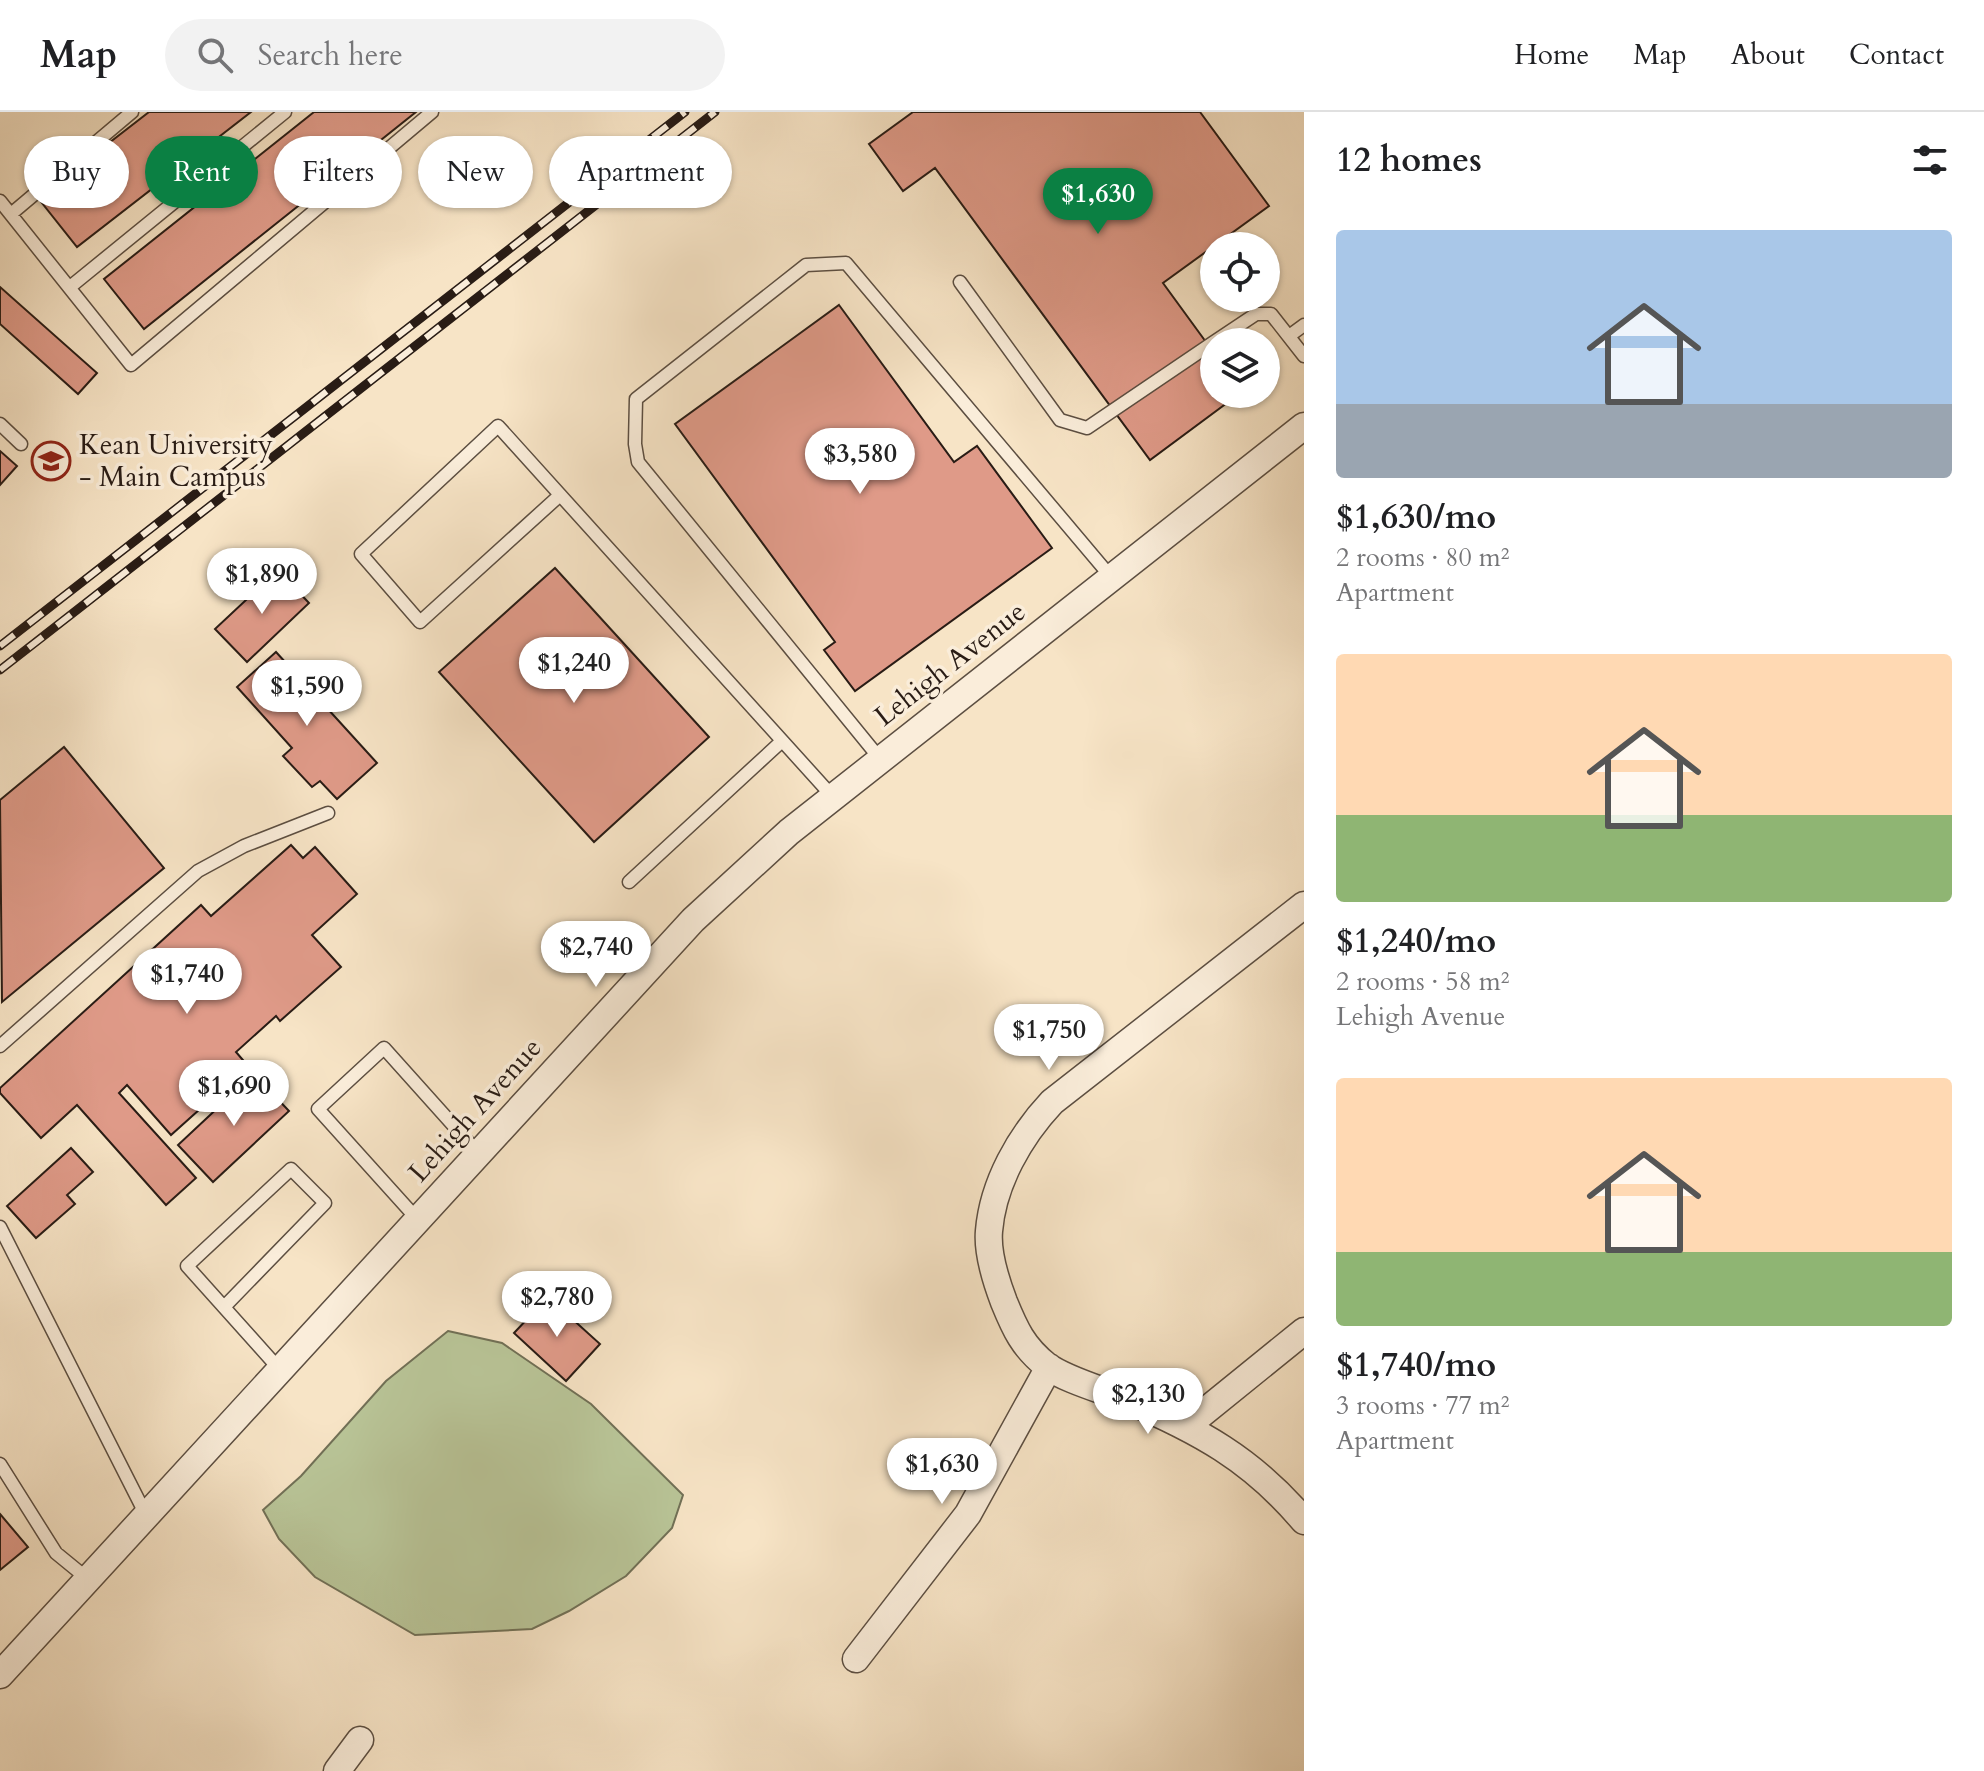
<!DOCTYPE html>
<html lang="en">
<head>
<meta charset="utf-8">
<style>
  :root { --surface:#fff; --page:#f2f2f2; --text:#202124; --muted:#757577; --line:#e0e0e0; --accent:#0b8043 }
  body { margin:0; font-family:Cardo,serif; background:var(--page); color:var(--text); height:100vh; display:flex; flex-direction:column; font-size:30px; white-space:nowrap }
  * { box-sizing:border-box; margin:0 }
  p { font-size:26px; color:var(--muted) }
  .icon { flex:none; width:44px; height:44px; fill:none; stroke:currentColor; stroke-width:2; stroke-linecap:round; stroke-linejoin:round }
  .map { position:relative; flex:1; overflow:hidden }
  .drawer { display:flex; flex-direction:column; background:var(--surface); width:680px }
  .drawer>* { flex:none }
  .banner { position:absolute; left:24px; top:24px; width:760px; height:72px; display:flex; gap:16px }
  .tools { position:absolute; left:1200px; top:120px; display:grid; gap:16px }
  .tools a { display:grid; place-items:center; width:80px; height:80px; border-radius:50%; background:var(--surface); box-shadow:0 2px 6px #0004; font-size:40px }
  .price { position:absolute; translate:-50% -68px; padding:0 18px; border-radius:28px; background:#fff; color:#222; font-size:26px; line-height:52px; filter:drop-shadow(0 2px 4px #0008) }
  .price::after { content:''; position:absolute; left:50%; top:48px; width:24px; height:18px; margin-left:-12px; background:inherit; clip-path:polygon(0 0,100% 0,50% 100%) }
  .price.on { background:var(--accent); color:#fff }
  ul { padding:0; list-style:none }
  li { display:grid; align-content:center; gap:16px; height:424px; padding:0 32px }
  li span { display:grid; place-items:center; height:248px; border-radius:8px; color:#555 }
  li>.icon { margin-inline-start:auto }
  span .icon { width:144px; height:144px; fill:#fffc; stroke-width:1 }
  li b { font-size:34px }
  h2 { display:flex; justify-content:space-between; align-items:center; height:96px; padding:0 32px; font-size:34px }
  .pill { padding:0 28px; border-radius:36px; background:var(--surface); box-shadow:0 2px 6px #0004; font-size:28px; line-height:72px }
  .pill.on { background:var(--accent); color:#fff }
  header { display:flex; align-items:center; gap:48px; box-sizing:border-box; height:112px; padding:0 40px; background:var(--surface); border-bottom:2px solid var(--line) }
  header strong { font-size:38px }
  nav { display:flex; gap:44px; margin-inline-start:auto; font-size:28px }
  .search { width:560px; height:72px; background:var(--page); display:flex; align-items:center; gap:20px; box-sizing:border-box; padding:0 28px; border-radius:44px; color:var(--muted); font-size:30px }
  main { display:flex; flex:1; min-height:0 }
  .map>svg:first-child { display:block }
  .green { fill:#b9c598; stroke:#717056; stroke-width:2 }
  .building { fill:#df9a88; stroke:#291c15; stroke-width:2 }
  .lines { fill:none; stroke-linecap:round; stroke-linejoin:round }
  .lane-casing { stroke:#5c4e41; stroke-width:15 }
  .street-casing { stroke:#5c4e41; stroke-width:29 }
  .lane { stroke:#faedda; stroke-width:12 }
  .street { stroke:#faedda; stroke-width:26 }
  .rail-casing { stroke:#291c15; stroke-width:9 }
  .rail { stroke:#faedda; stroke-width:6; stroke-dasharray:18; stroke-linecap:butt }
  .labels { text-anchor:middle; dominant-baseline:central; stroke-width:7; stroke-linejoin:round; paint-order:stroke }
  .poi-label { font-size:28px; fill:#291c15; stroke:#faedda; text-anchor:start }
  .street-label { font-size:28px; fill:#291c15; stroke:#faedda }
</style>
</head>
<body>
<header>
<strong>Map</strong>
<div class="search"><svg class="icon" aria-label="search" viewBox="0 0 24 24"><circle cx="10" cy="10" r="6"/><path d="M15 15l6 6"/></svg>Search here</div>
<nav><a>Home</a><a>Map</a><a>About</a><a>Contact</a></nav>
</header>
<main>
<div class="map">
<svg width="1304" height="1659" viewBox="0 0 1304 1659">
  <rect width="100%" height="100%" fill="#f7e4c6"/>
  <filter id="stains"><feTurbulence type="fractalNoise" baseFrequency=".0025" numOctaves="4"/><feColorMatrix values="0 0 0 0 .2 0 0 0 0 .09 0 0 0 0 .02 0 0 0 .5 -.17"/></filter>
  <radialGradient id="worn" r=".72"><stop offset=".6" stop-color="#630" stop-opacity="0"/><stop offset="1" stop-color="#630" stop-opacity=".3"/></radialGradient>
  <!-- green -->
  <path class="green" d="M448 1219 502 1231 591 1292 683 1383 672 1416 626 1464 569 1499 532 1517 415 1523 315 1465 279 1427 263 1398 301 1364 386 1269Z"/>
  <!-- building -->
  <path class="building" d="M149 0H251L77 135 38 86Z
    M314 0H416L144 217 104 167Z
    M913 0H1200L1269 94 1163 171 1214 241V282H1239L1150 348 935 56 903 79 869 32Z
    M0 175 97 261 78 282 0 212Z
    M839 193 954 350 977 334 1052 436 855 579 824 538 835 530 675 312Z
    M0 339 17 354 0 373Z
    M555 456 709 625 594 730 439 560Z
    M278 458 309 491 247 550 215 517Z
    M276 540 377 651 337 687 320 669 312 675 283 644 292 636 237 575Z
    M64 635 164 756 2 890 0 688Z
    M291 733 303 746 315 735 357 782 312 823 341 855 280 909 276 904 236 940 248 954 171 1023 127 973 119 981 196 1066 166 1093 77 993 41 1026 0 981V976L201 793 211 804Z
    M254 962 289 999 213 1070 178 1033Z
    M71 1036 93 1060 67 1083 75 1092 36 1126 7 1094Z
    M548 1185 600 1232 566 1269 514 1221Z
    M0 1402 28 1435 0 1458Z"/>
  <g class="lines">
    <defs>
      <path id="lane" d="M0 89 131 253 432 0
        M11 102 132 0
        M960 170 1060 308 1087 316 1214 230
        M70 175 285 0
        M1289 224 1304 213
        M1214 230 1256 202H1271L1304 244
        M0 312 21 332
        M559 384 420 510 361 442 498 314 833 685
        M881 648 638 350 635 332 636 287 806 153 846 151 1111 465
        M629 770 782 629
        M0 934 198 759 244 734 328 701
        M418 1108 318 997 384 936 479 1042
        M0 1115 146 1403
        M225 1194 325 1091 291 1057 187 1154 281 1259
        M0 1352 56 1441 89 1468"/>
      <path id="street" d="M1304 793 1052 990C1020 1024 993 1071 989 1119 987 1141 996 1169 1004 1190 1015 1217 1023 1235 1047 1254 1066 1268 1103 1278 1125 1287 1198 1318 1252 1347 1304 1409
        M1188 1313 1304 1219
        M856 1547 968 1402 1049 1255
        M0 1563 693 808 789 720 1304 314
        M337 1659 360 1628"/>
    </defs>
    <!-- lane casing -->
    <use href="#lane" class="lane-casing"/>
    <!-- street casing -->
    <use href="#street" class="street-casing"/>
    <!-- lane -->
    <use href="#lane" class="lane"/>
    <!-- street -->
    <use href="#street" class="street"/>
    <defs>
      <path id="rail" d="M0 534 685 0
        M0 558 715 0"/>
    </defs>
    <!-- rail casing -->
    <use href="#rail" class="rail-casing"/>
    <!-- rail -->
    <use href="#rail" class="rail"/>
  </g>
  <!-- icons -->
  <defs>
    <symbol id="university-ring" viewBox="-11 -11 22 22"><circle r="9.5" fill="#faedda" stroke="#8f2418" stroke-width="1.5"/><path d="M0-5L7-2L0 1L-7-2ZM-4 1L0 2.5L4 1V4Q0 6-4 4Z" fill="#8f2418"/></symbol>
  </defs>
  <g fill-rule="evenodd">
    <use href="#university-ring" x="29" y="327" width="44" height="44"/>
  </g>
  <g class="labels">
    <!-- poi labels -->
    <g class="poi-label">
      <text x="79" y="333">Kean University<tspan x="79" dy="32">- Main Campus</tspan></text>
    </g>
    <!-- street labels -->
    <g class="street-label">
      <text transform="translate(950 552) rotate(-38)">Lehigh Avenue</text>
      <text transform="translate(475 998) rotate(-48)">Lehigh Avenue</text>
    </g>
  </g>
  <rect width="100%" height="100%" filter="url(#stains)"/>
  <rect width="100%" height="100%" fill="url(#worn)"/>
</svg>
<div class="tools">
<a><svg class="icon" aria-label="locate" viewBox="0 0 24 24"><circle cx="12" cy="12" r="6"/><path d="M12 2v4M12 18v4M2 12h4M18 12h4"/></svg></a>
<a><svg class="icon" aria-label="layers" viewBox="0 0 24 24"><path d="M12 4l9 5-9 5-9-5zM3 14l9 5 9-5"/></svg></a>
</div>
<b class="price on" style="left:1098px;top:124px">$1,630</b>
<b class="price" style="left:860px;top:384px">$3,580</b>
<b class="price" style="left:262px;top:504px">$1,890</b>
<b class="price" style="left:574px;top:593px">$1,240</b>
<b class="price" style="left:307px;top:616px">$1,590</b>
<b class="price" style="left:596px;top:877px">$2,740</b>
<b class="price" style="left:187px;top:904px">$1,740</b>
<b class="price" style="left:1049px;top:960px">$1,750</b>
<b class="price" style="left:234px;top:1016px">$1,690</b>
<b class="price" style="left:557px;top:1227px">$2,780</b>
<b class="price" style="left:1148px;top:1324px">$2,130</b>
<b class="price" style="left:942px;top:1394px">$1,630</b>
<div class="banner">
<a class="pill">Buy</a>
<a class="pill on">Rent</a>
<a class="pill">Filters</a>
<a class="pill">New</a>
<a class="pill">Apartment</a>
</div>
</div>
<section class="drawer">
<h2>12 homes<svg class="icon" aria-label="filters" viewBox="0 0 24 24"><path d="M4 7h16M4 17h16"/><circle cx="9" cy="7" r="2"/><circle cx="15" cy="17" r="2"/></svg></h2>
<ul>
<li><span style="background:linear-gradient(#a9c7e8 70%,#9aa5b1 0)"><svg class="icon" aria-label="home" viewBox="0 0 24 24"><path d="M3 11l9-7 9 7M6 9v11h12V9"/></svg></span><div><b>$1,630/mo</b><p>2 rooms · 80 m²</p><p>Apartment</p></div></li>
<li><span style="background:linear-gradient(#ffd9b3 65%,#8fb573 0)"><svg class="icon" aria-label="home" viewBox="0 0 24 24"><path d="M3 11l9-7 9 7M6 9v11h12V9"/></svg></span><div><b>$1,240/mo</b><p>2 rooms · 58 m²</p><p>Lehigh Avenue</p></div></li>
<li><span style="background:linear-gradient(#ffd9b3 70%,#8fb573 0)"><svg class="icon" aria-label="home" viewBox="0 0 24 24"><path d="M3 11l9-7 9 7M6 9v11h12V9"/></svg></span><div><b>$1,740/mo</b><p>3 rooms · 77 m²</p><p>Apartment</p></div></li>
</ul>
</section>
</main>
</body>
</html>
